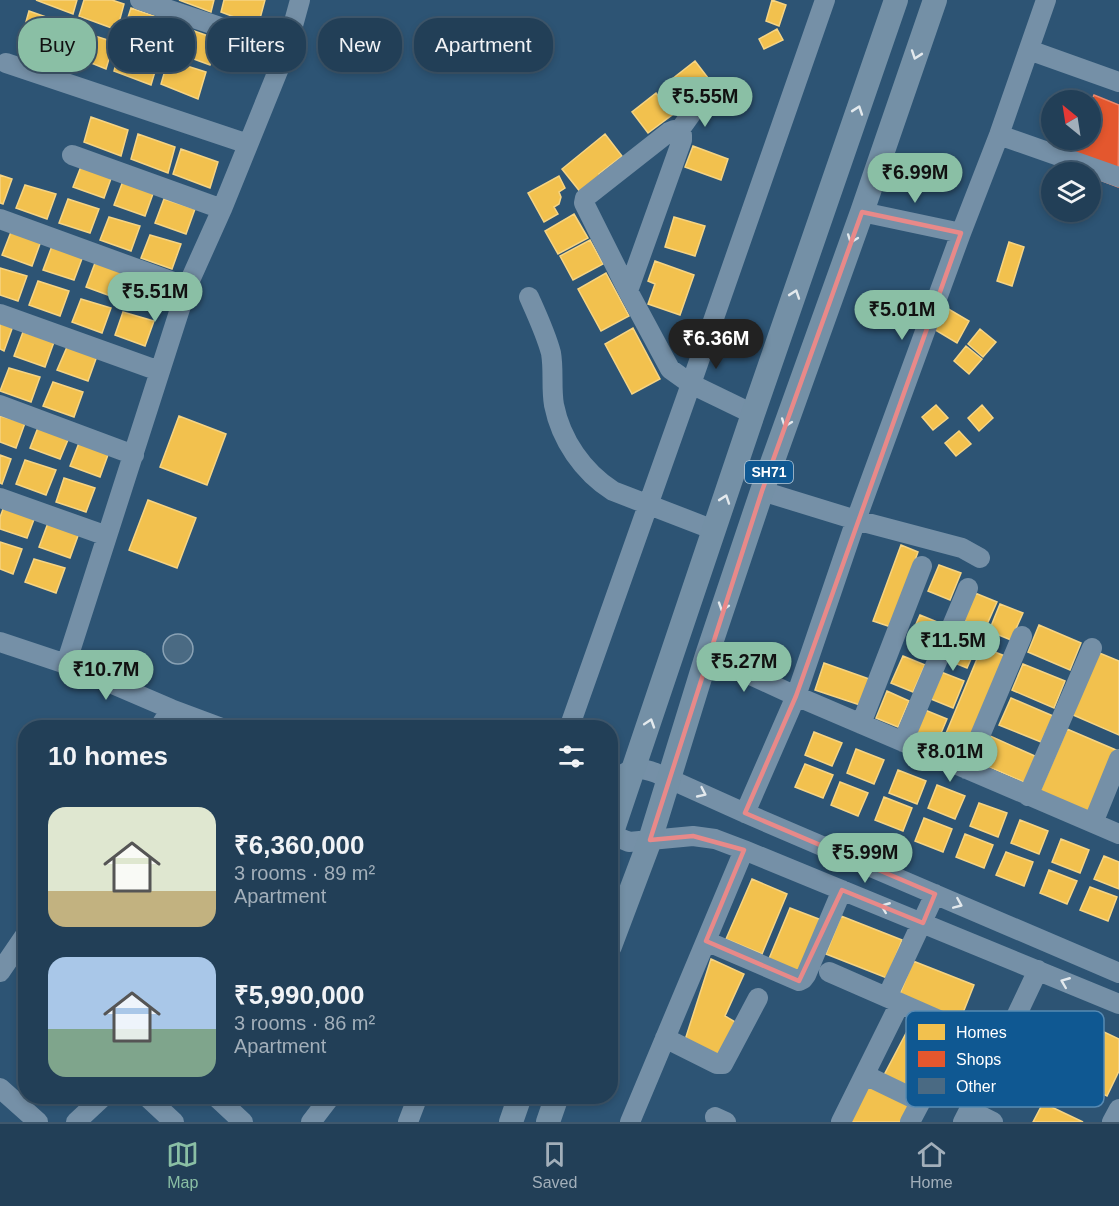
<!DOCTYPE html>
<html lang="en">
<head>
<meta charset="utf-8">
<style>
  :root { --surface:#223f57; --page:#2e4a61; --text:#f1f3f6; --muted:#a2afba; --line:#3f586d; --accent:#8abfa5 }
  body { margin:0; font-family:Arial,sans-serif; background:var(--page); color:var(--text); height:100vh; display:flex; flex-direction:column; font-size:22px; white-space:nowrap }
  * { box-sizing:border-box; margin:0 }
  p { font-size:20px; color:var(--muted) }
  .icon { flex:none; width:33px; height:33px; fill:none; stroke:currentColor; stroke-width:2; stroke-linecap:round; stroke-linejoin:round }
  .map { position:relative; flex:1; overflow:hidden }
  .sheet { position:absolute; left:18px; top:720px; width:600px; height:384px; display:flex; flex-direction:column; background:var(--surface); border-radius:24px; box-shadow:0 3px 9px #0003,0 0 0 2px var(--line) }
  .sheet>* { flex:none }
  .banner { position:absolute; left:18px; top:18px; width:600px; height:54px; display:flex; gap:12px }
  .needle { width:39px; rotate:330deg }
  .tools { position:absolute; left:1041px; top:90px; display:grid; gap:12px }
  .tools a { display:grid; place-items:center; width:60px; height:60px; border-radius:50%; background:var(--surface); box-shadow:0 3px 9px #0003,0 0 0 2px var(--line); font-size:30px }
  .price { position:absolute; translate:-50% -51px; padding:0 14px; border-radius:21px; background:var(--accent); color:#111; font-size:20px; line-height:39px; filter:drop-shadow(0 2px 3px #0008) }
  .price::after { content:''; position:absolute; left:50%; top:36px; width:18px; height:14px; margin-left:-9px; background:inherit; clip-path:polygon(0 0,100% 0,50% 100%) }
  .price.current { background:#222; color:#fff }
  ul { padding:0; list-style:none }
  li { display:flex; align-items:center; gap:18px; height:150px; padding:0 30px }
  li span { display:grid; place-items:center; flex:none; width:168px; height:120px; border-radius:18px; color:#555 }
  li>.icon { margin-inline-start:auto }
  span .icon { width:72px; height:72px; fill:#fffc; stroke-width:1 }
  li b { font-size:26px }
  h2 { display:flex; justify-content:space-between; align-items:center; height:72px; padding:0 30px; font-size:26px }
  .tag { padding:0 21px; border-radius:24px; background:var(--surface); box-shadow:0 3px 9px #0003,0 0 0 2px var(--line); font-size:21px; line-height:54px }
  .tag.current { background:var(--accent); color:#111 }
  .menu { display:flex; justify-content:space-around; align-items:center; height:84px; border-top:2px solid var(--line); background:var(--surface); font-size:16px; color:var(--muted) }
  .menu a { display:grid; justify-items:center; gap:3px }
  .menu .current { color:var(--accent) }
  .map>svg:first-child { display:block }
  .homes { fill:#f2c14e; stroke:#f6d483; stroke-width:1.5 }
  .shops { fill:#e4572e; stroke:#ec896d; stroke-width:1.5 }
  .building { fill:#4a6a83; stroke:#8aa2b5; stroke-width:1.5 }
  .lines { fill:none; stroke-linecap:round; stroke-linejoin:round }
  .minor { stroke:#7590a7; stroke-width:20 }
  .major { stroke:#7490a6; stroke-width:24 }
  .oneway { stroke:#e3e9ed }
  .marked { fill:none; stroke:#e88989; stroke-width:4.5; stroke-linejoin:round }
  .labels { text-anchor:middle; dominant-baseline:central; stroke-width:6; stroke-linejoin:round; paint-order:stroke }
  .shield { fill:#0f5892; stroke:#b7cdde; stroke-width:1.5 }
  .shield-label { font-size:14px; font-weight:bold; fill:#fff }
  .key { fill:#0f5892; stroke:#578ab3; stroke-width:1.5 }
  .key-label { font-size:16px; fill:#fff }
</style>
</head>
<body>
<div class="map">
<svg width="1119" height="1122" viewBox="0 0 1119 1122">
  <rect width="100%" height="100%" fill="#2d5474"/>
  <!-- homes -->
  <path class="homes" d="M36 0H77L73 14Z
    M84 0H112L124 4 117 30 79 16Z
    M179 0H214L211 12Z
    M224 0H265L258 26 221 12Z
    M772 0 786 5 779 26 766 21Z
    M131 8 168 21 161 48 123 33Z
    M29 11 66 24 59 50 22 36Z
    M180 26 217 39 210 65 172 51Z
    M777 29 783 40 764 49 759 39Z
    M76 30 114 42 106 69 69 54Z
    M121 46 159 58 151 85 114 71Z
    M168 60 206 72 198 99 161 84Z
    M695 61 712 83 688 102 671 80Z
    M656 93 672 115 648 133 632 112Z
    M91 117 128 130 121 156 84 142Z
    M138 134 175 147 168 173 131 159Z
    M605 134 622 156 599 174 601 177 581 193 562 169Z
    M693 146 728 159 721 180 685 167Z
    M181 149 218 162 210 188 173 174Z
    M82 164 113 173 104 198 73 187Z
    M0 175 12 179 3 204 0 203Z
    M559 176 565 188 559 192 561 197 559 204 554 207 558 214 544 222 528 193Z
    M123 181 154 191 145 216 114 205Z
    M25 185 56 194 47 219 16 208Z
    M68 199 99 209 90 233 59 223Z
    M164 199 195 209 186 234 155 223Z
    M574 214 588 238 558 254 545 231Z
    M109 217 140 226 131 251 100 240Z
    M674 217 705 226 695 256 665 247Z
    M11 232 41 241 32 266 2 255Z
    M150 235 181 244 172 269 141 258Z
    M590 240 603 264 573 280 560 256Z
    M1009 242 1024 247 1012 286 997 281Z
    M52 246 83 256 74 280 43 270Z
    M655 261 694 275 680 315 648 304 655 284 648 281Z
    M95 263 125 273 116 298 86 287Z
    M0 268 27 276 18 301 0 295Z
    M606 273 629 316 601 331 578 289Z
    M137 276 168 286 159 310 129 300Z
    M38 281 69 291 60 316 29 305Z
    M81 299 111 308 102 333 72 322Z
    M945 307 969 321 957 343 932 328Z
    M123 312 154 321 145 346 115 335Z
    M0 322 13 326 4 351 0 349Z
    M633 328 660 379 632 394 605 344Z
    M980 329 996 342 983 357 968 344Z
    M23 332 54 342 45 367 14 356Z
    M966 346 982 359 969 374 954 361Z
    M67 347 97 356 88 381 57 370Z
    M9 368 40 377 31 402 0 391Z
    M53 382 83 392 74 417 43 406Z
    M936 405 948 418 933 430 922 417Z
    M982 405 993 418 979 431 968 418Z
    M0 416 25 423 16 448 0 442Z
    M179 416 226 434 207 485 160 467Z
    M39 425 70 435 60 459 30 448Z
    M959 431 971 444 956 456 945 443Z
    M79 443 109 452 100 477 70 466Z
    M0 455 11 459 2 484 0 483Z
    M25 460 56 470 46 495 16 484Z
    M64 478 95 488 86 512 56 502Z
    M148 500 196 518 177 568 129 550Z
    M5 504 36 514 27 538 0 529V517Z
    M48 523 79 533 70 558 39 547Z
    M0 542 22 549 13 574 0 569Z
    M901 545 918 552 891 627 873 621Z
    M34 559 65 568 56 593 25 582Z
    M939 565 961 573 950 600 928 591Z
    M975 593 997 602 985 629 963 620Z
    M1000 604 1023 613 1011 640 989 631Z
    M920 615 942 624 930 651 908 642Z
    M1039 625 1081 643 1070 670 1028 652Z
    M957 632 979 641 967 668 945 659Z
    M982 647 1005 656 962 760 939 750Z
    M1097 652 1119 661V735L1071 714Z
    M903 656 925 665 913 692 891 683Z
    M824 663 872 680 863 706 815 690Z
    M1023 664 1065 681 1054 708 1012 690Z
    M941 672 964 681 953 708 931 699Z
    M887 691 909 701 898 727 876 718Z
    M1011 698 1053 716 1041 742 999 725Z
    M925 710 947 719 936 745 913 737Z
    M1067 729 1116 750 1089 812 1040 791Z
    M814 732 842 743 832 766 805 755Z
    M990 736 1037 757 1026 783 978 762Z
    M856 749 884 760 874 784 847 773Z
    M805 764 833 775 823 798 795 787Z
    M898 770 926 781 917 804 889 793Z
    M840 782 868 793 858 816 831 805Z
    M937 785 965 796 955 819 928 808Z
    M884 797 912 808 903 831 875 820Z
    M979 803 1007 813 998 837 970 826Z
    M924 818 952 829 943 852 915 841Z
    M1020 820 1048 831 1039 854 1011 843Z
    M965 834 993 845 984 868 956 857Z
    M1061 839 1089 850 1080 873 1052 862Z
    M1006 852 1033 862 1024 886 996 875Z
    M1104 856 1119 862V889L1094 879Z
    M1049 870 1077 881 1067 904 1040 893Z
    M752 879 787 894 762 954 726 939Z
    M1090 887 1117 897 1108 921 1080 910Z
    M790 908 824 921 802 975 768 961Z
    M841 916 902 940 887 978 826 954Z
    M711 959 744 974 725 1016 737 1023 719 1061 684 1043Z
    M913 961 974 985 959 1023 898 999Z
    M914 1018 949 1036 918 1095 883 1077Z
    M1085 1023 1119 1039V1071L1107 1096 1060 1073Z
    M868 1085 913 1108 906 1122H848Z
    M1043 1103 1083 1122H1033Z"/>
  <!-- shops -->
  <path class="shops" d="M1094 95 1119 105 1118 187 1066 167 1077 140H1090V104Z"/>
  <!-- building -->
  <path class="building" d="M163 649a15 15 0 1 1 30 0a15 15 0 1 1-30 0Z"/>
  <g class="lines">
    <!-- minor -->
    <path class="minor" d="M140 0 265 42 286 51
      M1029 50 1119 82
      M6 63 248 144
      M679 131 699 103
      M999 135 1119 177
      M72 155 222 209
      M862 212 961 233
      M0 219 187 287
      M628 291 682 140V135L679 131 674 130 669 132 585 198 584 203 628 291 670 369 691 384 753 414
      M529 297C537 315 546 334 551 353 554 370 551 388 554 405 561 440 583 472 613 491L714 530
      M0 314 159 371
      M0 405 134 455
      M762 491 856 520 962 548 980 558
      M0 498 107 536
      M0 642 66 664 171 709 222 728
      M707 655 796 696 1119 834
      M66 664 187 287 222 209 286 51 300 0
      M861 724 922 566
      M159 728 171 709
      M569 728 691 384 825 0
      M903 742 968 588
      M966 769 1022 636
      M610 782C631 770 632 764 656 773L745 813 1119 973
      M1028 796 1092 648
      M745 813 796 696 856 520 961 233 999 135 1046 0
      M1093 823 1119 759
      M610 834 629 842 693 836 715 839 744 850 1119 1004
      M706 941 799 981 803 979 806 975 842 890
      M0 972 26 934
      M829 972 957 1028V1033L910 1122
      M887 997 935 894
      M665 1038 717 1064H723L758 998
      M1003 1044 1037 1062
      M865 1075 921 1102
      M0 1088 38 1122
      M146 1096 174 1122
      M215 1096 243 1122
      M969 1110 993 1122
      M715 1117 726 1122
      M76 1122 104 1096
      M311 1122 331 1096
      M408 1122 418 1096
      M630 1122 744 850
      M841 1122 900 1003
      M963 1122 1003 1044 1038 970
      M1112 1122 1119 1109"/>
    <!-- major -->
    <path class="major" d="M610 838 753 414 896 0
      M610 946 650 840 707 655 762 491 862 212 935 0
      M511 1122 520 1096
      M548 1122 557 1096"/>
  </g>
  <!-- one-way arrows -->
  <defs><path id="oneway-chevron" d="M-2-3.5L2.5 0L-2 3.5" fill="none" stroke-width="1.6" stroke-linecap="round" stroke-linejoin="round" transform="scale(1.5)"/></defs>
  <g class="oneway">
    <use href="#oneway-chevron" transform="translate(916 55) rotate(109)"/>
    <use href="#oneway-chevron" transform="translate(858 110) rotate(-71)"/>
    <use href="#oneway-chevron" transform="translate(852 239) rotate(110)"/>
    <use href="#oneway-chevron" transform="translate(795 294) rotate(-71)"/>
    <use href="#oneway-chevron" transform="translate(786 423) rotate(110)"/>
    <use href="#oneway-chevron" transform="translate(725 499) rotate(-71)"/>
    <use href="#oneway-chevron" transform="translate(723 607) rotate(108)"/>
    <use href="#oneway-chevron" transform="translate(650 723) rotate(-72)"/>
    <use href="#oneway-chevron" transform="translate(702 793) rotate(25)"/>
    <use href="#oneway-chevron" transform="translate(958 904) rotate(23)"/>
    <use href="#oneway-chevron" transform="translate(885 907) rotate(-158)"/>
    <use href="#oneway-chevron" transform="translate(1065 982) rotate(-158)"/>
  </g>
  <!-- marked area -->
  <path class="marked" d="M862 212 961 233 796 696 745 813 935 894 923 923 842 890 799 981 706 941 744 850 693 836 650 840 762 491Z"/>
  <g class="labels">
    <!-- shield labels -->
    <rect class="shield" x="745" y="461" width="48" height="22" rx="4.5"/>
    <g class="shield-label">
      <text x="769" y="472">SH71</text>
    </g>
  </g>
  <!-- legend -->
  <rect x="906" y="1011" width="198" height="96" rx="9" class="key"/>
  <rect x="918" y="1024" width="27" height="16" fill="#f2c14e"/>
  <rect x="918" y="1051" width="27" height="16" fill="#e4572e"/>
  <rect x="918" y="1078" width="27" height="16" fill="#4a6a83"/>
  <g class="key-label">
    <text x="956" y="1038">Homes</text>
    <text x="956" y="1065">Shops</text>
    <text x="956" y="1092">Other</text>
  </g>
</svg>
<div class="tools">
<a><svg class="needle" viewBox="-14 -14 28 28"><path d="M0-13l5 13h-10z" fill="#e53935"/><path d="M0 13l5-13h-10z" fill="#a2afba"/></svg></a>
<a><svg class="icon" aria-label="layers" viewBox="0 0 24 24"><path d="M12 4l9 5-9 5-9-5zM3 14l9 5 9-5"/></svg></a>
</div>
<b class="price" style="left:705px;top:128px">₹5.55M</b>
<b class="price" style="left:915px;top:204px">₹6.99M</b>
<b class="price" style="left:155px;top:323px">₹5.51M</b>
<b class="price" style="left:902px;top:341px">₹5.01M</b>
<b class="price current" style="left:716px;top:370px">₹6.36M</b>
<b class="price" style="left:953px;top:672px">₹11.5M</b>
<b class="price" style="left:744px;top:693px">₹5.27M</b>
<b class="price" style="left:106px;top:701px">₹10.7M</b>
<b class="price" style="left:950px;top:783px">₹8.01M</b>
<b class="price" style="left:865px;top:884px">₹5.99M</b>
<div class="banner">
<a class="tag current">Buy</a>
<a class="tag">Rent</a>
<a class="tag">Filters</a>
<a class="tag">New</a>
<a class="tag">Apartment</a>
</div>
<section class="sheet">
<h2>10 homes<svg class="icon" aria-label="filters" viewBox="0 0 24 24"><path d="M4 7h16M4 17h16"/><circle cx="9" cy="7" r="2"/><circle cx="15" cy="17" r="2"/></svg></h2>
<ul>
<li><span style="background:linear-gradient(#dfe7d0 70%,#c2b280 0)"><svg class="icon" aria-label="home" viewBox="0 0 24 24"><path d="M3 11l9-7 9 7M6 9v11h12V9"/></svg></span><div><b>₹6,360,000</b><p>3 rooms · 89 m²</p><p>Apartment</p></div></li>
<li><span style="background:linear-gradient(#a9c7e8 60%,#7fa58c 0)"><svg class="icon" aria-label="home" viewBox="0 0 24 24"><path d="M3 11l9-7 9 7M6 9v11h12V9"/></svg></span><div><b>₹5,990,000</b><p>3 rooms · 86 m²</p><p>Apartment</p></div></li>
</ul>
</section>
</div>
<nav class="menu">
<a class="current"><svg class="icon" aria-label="map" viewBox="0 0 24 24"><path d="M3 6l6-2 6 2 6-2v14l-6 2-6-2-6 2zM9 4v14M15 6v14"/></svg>Map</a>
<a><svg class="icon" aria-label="saved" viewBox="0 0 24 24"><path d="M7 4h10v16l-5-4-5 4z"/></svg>Saved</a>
<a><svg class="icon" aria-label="home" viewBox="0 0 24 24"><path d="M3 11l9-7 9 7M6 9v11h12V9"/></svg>Home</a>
</nav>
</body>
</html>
